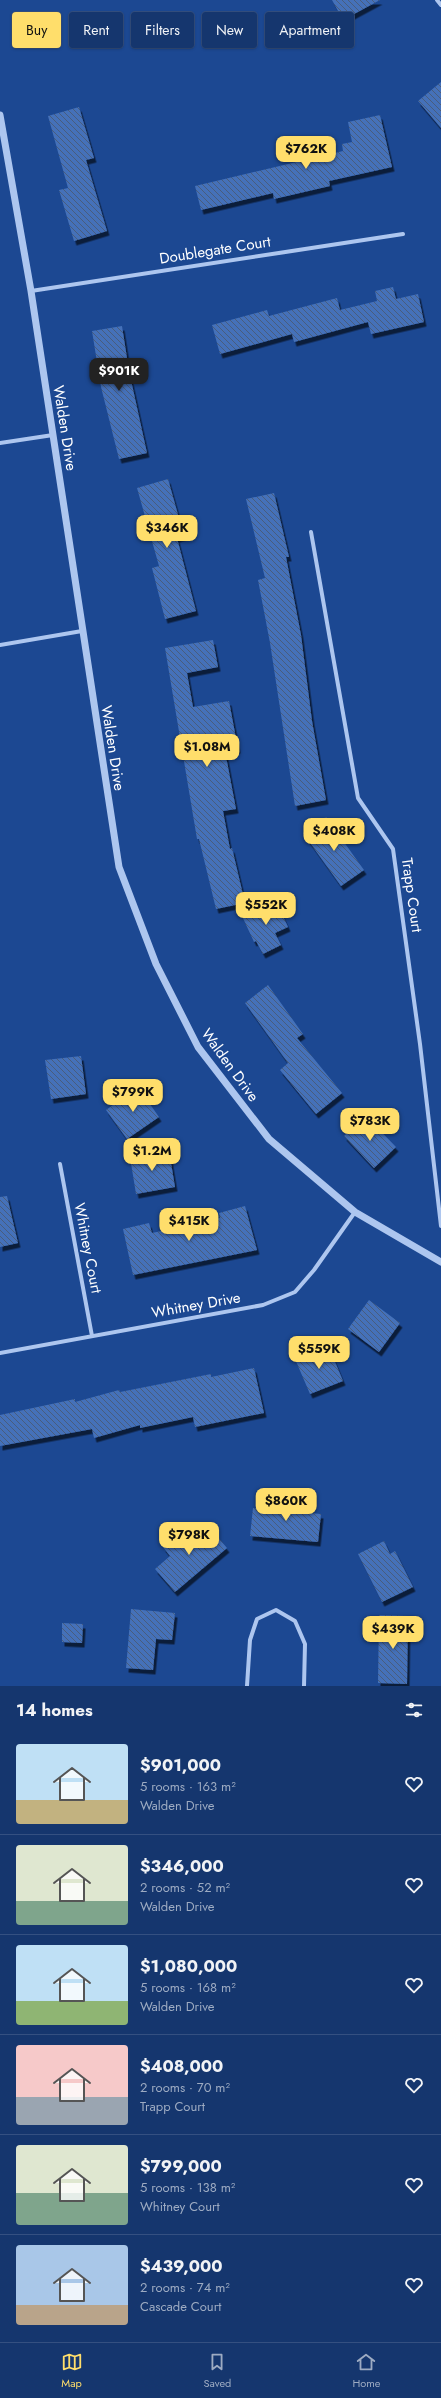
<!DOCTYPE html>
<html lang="en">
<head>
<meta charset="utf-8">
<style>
  :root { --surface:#15366e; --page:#224176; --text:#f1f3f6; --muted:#9dabc2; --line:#345081; --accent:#ffde6b }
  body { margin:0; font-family:Jost,sans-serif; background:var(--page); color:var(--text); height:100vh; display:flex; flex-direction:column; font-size:15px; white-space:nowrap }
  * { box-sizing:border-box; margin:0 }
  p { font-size:13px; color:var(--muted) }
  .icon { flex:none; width:22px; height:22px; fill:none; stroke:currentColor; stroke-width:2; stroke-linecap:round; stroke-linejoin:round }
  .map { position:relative; height:1686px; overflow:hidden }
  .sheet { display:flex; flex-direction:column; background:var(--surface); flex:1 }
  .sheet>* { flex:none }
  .banner { position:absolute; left:12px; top:12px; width:417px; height:36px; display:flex; gap:8px }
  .price { position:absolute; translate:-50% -34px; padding:0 9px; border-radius:8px; background:var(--accent); color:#111; font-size:13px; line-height:26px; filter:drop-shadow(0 1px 2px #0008) }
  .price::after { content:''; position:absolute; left:50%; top:24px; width:12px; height:9px; margin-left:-6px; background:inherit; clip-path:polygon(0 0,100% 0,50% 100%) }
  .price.active { background:#222; color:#fff }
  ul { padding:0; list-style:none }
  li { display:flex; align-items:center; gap:12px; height:100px; padding:0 16px }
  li+li { border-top:1px solid var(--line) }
  li span { display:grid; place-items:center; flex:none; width:112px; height:80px; border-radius:4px; color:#555 }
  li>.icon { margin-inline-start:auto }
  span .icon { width:48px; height:48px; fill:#fffc; stroke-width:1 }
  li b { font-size:17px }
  h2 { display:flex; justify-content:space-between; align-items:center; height:48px; padding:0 16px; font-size:17px }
  .tag { padding:0 14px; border-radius:4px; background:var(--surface); box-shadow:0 1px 3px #0004,0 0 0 1px var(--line); font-size:14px; line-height:36px }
  .tag.active { background:var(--accent); color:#111 }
  .dock { display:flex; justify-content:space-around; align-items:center; height:56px; border-top:1px solid var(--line); background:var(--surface); font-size:11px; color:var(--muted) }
  .dock a { display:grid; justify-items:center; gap:2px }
  .dock .active { color:var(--accent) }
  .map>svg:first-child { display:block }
  .building { fill:url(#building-back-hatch); filter:url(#shadow) }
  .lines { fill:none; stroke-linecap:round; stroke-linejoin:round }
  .minor { stroke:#adc6ef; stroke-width:4 }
  .tertiary { stroke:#adc6ef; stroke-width:7 }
  .labels { text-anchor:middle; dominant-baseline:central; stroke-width:3; stroke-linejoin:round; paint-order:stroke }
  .street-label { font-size:15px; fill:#fff; stroke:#1c4892 }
</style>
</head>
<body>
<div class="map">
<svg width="441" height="1686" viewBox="0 0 441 1686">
  <defs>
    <pattern id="building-back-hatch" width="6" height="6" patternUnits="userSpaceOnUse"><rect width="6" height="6" fill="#4471b9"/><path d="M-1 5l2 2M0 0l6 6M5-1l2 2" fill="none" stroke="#485d7d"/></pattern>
    <filter id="shadow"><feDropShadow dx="2.5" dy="4.5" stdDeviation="0" flood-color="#0009"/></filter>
  </defs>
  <rect width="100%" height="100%" fill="#1c4892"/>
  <!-- building -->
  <path class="building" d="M332 0H380L343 20Z
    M441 82V128L418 101Z
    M79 107 94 158 86 160 107 231 74 241 59 190 68 188 48 116Z
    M380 115 392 167 329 181 330 186 274 199 273 193 201 210 195 186 343 151 342 144 352 142 348 122Z
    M393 287 396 299 418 294 424 322 371 334 368 322 294 342 292 334 220 354 212 325 267 310 269 316 337 298 340 310 377 301 375 291Z
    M122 326 129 371 147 453 119 459 101 387 92 331Z
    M168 479 184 536 177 538 196 611 165 619 152 568 159 566 137 488Z
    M274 493 289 557H286L301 635 312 721 326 800 295 806 270 643 258 580 265 578 246 499Z
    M213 640 218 667 187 673 193 707 229 701 238 749 225 751 236 809 223 811 230 849 232 848 245 903 216 909 199 839H197L165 648Z
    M326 817 364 870 341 886 303 833Z
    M276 901 288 927 275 933 281 945 263 954 256 941 254 942 242 916Z
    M268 985 303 1034 297 1038 342 1093 316 1114 280 1070 288 1063 245 1003Z
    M81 1056 86 1094 51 1099 45 1060Z
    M138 1087 159 1117 127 1139 106 1110Z
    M366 1116 396 1147 374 1168 344 1136Z
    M169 1151 175 1187 136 1194 130 1157Z
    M7 1196 18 1243 0 1247V1197Z
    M245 1206 257 1250 133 1275 123 1229 149 1223 152 1233 220 1218 219 1213Z
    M369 1300 400 1323 379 1352 348 1329Z
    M328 1345 343 1381 310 1394 295 1359Z
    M254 1368 264 1413 195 1427 193 1417 140 1428V1425L94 1438 92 1429 0 1446V1415L75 1399V1402L119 1390 120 1392 211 1374V1377Z
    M274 1499 300 1501 299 1512 321 1514 318 1542 250 1536 253 1508 273 1510Z
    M206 1523 227 1548 175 1592 155 1569 170 1556 163 1547 182 1530 188 1538Z
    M384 1541 390 1554 395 1551 413 1587 382 1602 358 1554Z
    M131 1609 175 1613 172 1640 156 1639 153 1670 126 1668Z
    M379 1615 408 1616 407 1684 378 1683Z
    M62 1623 83 1624 82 1643 62 1642Z"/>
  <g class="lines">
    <!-- minor -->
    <path class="minor" d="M437 0 441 5
      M31 291 403 234
      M0 443 53 435
      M311 532 358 798 393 849 420 1044 441 1226
      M0 645 82 631
      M60 1164 92 1336
      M0 1353 263 1305 295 1292 314 1270 355 1212
      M247 1686 250 1640 257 1619 276 1610 295 1621 305 1644 304 1686"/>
    <!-- tertiary -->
    <path class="tertiary" d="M0 115 31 291 119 867 156 964 198 1047 269 1139 355 1212 441 1262"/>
  </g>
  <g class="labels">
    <!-- street labels -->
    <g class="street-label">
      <text transform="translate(215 250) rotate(-9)">Doublegate Court</text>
      <text transform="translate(65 428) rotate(81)">Walden Drive</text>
      <text transform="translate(113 748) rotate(81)">Walden Drive</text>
      <text transform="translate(412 895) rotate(82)">Trapp Court</text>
      <text transform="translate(230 1065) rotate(54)">Walden Drive</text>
      <text transform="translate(88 1248) rotate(79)">Whitney Court</text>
      <text transform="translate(196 1305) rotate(-10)">Whitney Drive</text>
    </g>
  </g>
</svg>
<b class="price" style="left:306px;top:170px">$762K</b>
<b class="price active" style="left:119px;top:392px">$901K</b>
<b class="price" style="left:167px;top:549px">$346K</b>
<b class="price" style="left:207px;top:768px">$1.08M</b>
<b class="price" style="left:334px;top:852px">$408K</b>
<b class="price" style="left:266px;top:926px">$552K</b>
<b class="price" style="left:133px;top:1113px">$799K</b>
<b class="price" style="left:370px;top:1142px">$783K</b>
<b class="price" style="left:152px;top:1172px">$1.2M</b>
<b class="price" style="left:189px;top:1242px">$415K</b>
<b class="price" style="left:319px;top:1370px">$559K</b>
<b class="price" style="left:286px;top:1522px">$860K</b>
<b class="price" style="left:189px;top:1556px">$798K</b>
<b class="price" style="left:393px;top:1650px">$439K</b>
<div class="banner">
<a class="tag active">Buy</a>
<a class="tag">Rent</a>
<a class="tag">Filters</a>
<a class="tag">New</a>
<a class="tag">Apartment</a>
</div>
</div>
<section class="sheet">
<h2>14 homes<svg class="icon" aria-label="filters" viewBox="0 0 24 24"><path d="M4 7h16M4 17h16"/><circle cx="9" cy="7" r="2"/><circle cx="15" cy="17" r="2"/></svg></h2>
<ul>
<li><span style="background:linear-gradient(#bfe0f5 70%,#c2b280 0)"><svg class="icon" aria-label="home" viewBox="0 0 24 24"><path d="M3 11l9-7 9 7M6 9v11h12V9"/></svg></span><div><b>$901,000</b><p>5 rooms · 163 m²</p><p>Walden Drive</p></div><svg class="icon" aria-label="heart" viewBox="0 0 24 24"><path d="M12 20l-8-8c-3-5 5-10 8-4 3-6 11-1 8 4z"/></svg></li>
<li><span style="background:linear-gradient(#dfe7d0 70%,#7fa58c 0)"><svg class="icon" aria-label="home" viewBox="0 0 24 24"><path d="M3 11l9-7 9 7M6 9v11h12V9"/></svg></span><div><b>$346,000</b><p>2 rooms · 52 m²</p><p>Walden Drive</p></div><svg class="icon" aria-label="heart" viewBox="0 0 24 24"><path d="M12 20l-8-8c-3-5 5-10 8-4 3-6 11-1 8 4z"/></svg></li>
<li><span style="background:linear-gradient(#bfe0f5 70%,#8fb573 0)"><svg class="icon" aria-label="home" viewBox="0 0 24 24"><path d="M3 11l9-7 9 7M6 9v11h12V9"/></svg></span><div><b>$1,080,000</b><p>5 rooms · 168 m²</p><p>Walden Drive</p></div><svg class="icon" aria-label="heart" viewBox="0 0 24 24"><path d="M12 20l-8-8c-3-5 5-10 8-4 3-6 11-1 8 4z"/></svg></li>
<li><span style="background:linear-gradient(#f6c9c9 65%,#9aa5b1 0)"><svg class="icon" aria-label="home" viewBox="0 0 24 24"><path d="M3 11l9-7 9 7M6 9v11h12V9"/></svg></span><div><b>$408,000</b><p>2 rooms · 70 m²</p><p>Trapp Court</p></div><svg class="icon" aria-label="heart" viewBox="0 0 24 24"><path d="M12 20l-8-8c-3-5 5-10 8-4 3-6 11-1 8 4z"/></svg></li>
<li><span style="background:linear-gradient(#dfe7d0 60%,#7fa58c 0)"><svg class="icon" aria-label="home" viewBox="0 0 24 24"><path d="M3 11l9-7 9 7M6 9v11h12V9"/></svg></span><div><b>$799,000</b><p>5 rooms · 138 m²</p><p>Whitney Court</p></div><svg class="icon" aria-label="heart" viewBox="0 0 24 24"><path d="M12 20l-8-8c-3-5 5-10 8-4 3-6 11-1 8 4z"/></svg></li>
<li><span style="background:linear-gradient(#a9c7e8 75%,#b9a48a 0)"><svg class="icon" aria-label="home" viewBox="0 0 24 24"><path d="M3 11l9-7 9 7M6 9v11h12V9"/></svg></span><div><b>$439,000</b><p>2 rooms · 74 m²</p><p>Cascade Court</p></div><svg class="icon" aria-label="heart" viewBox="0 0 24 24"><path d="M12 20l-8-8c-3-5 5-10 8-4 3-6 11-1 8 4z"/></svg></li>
</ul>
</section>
<nav class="dock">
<a class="active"><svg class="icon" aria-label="map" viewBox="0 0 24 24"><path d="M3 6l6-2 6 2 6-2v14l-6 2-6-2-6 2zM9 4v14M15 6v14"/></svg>Map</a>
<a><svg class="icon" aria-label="saved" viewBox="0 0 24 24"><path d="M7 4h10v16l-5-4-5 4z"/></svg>Saved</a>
<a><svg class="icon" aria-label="home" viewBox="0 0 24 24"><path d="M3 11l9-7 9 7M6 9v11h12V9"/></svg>Home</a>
</nav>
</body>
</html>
